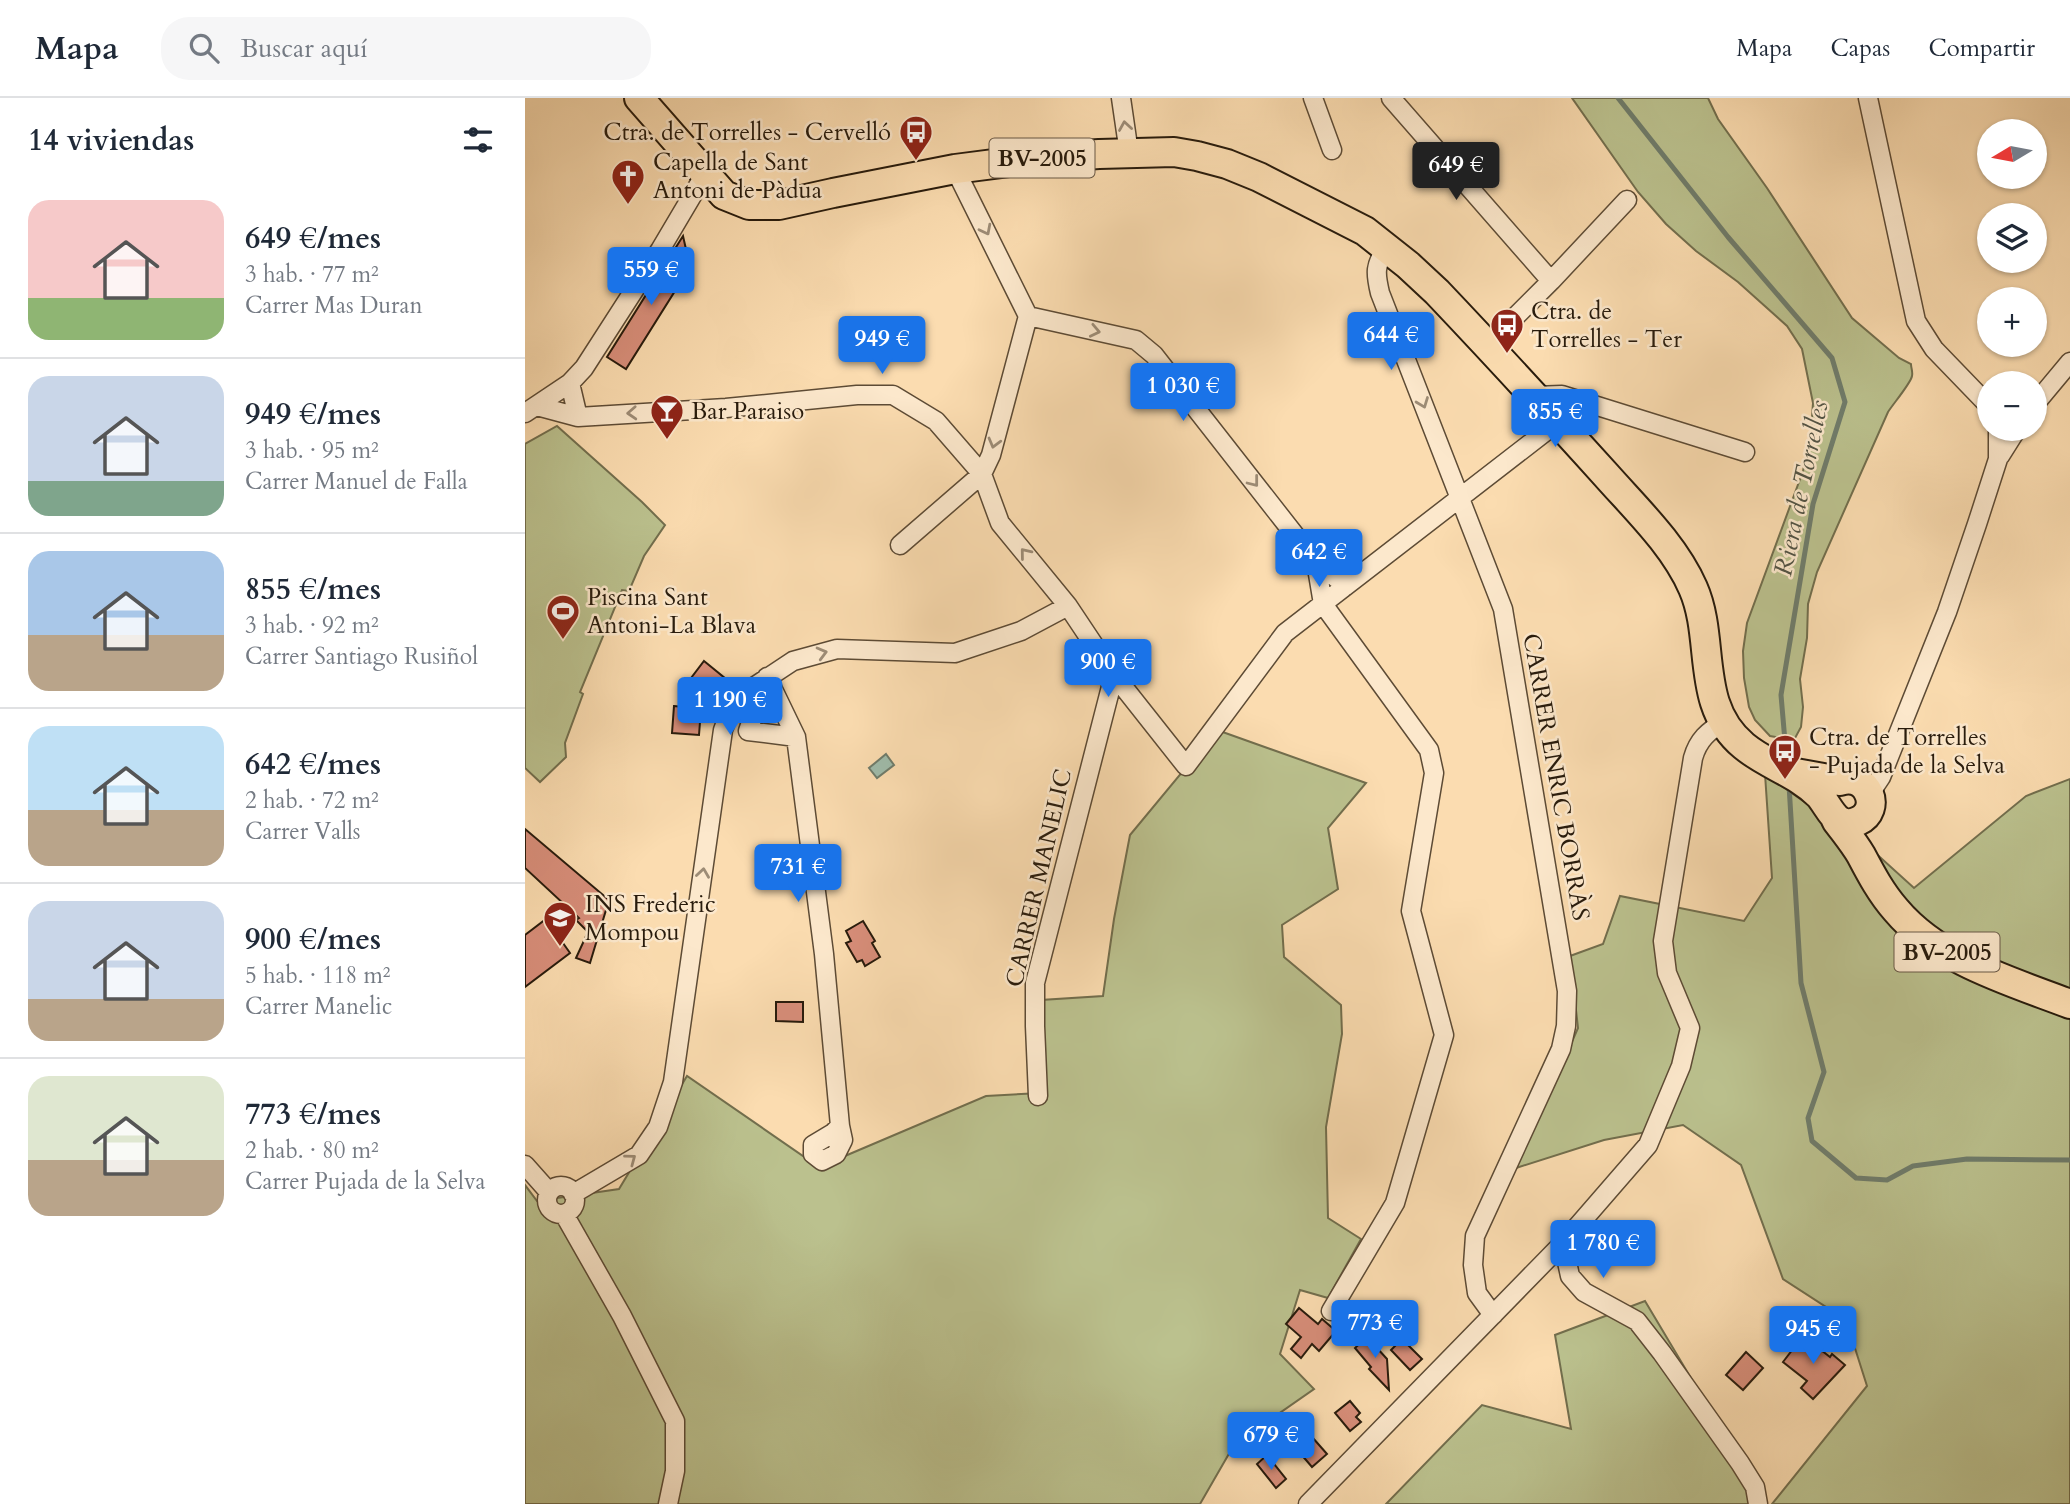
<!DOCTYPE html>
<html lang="es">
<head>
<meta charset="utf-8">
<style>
  :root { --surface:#fff; --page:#f6f6f7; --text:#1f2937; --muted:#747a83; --line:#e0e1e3; --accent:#1a73e8 }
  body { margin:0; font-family:Cardo,serif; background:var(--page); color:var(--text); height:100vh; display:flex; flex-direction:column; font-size:26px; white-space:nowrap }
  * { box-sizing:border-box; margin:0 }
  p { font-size:23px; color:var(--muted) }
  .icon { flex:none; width:38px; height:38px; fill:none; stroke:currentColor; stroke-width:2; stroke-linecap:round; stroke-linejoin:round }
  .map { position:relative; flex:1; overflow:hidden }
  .panel { display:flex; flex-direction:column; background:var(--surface); width:525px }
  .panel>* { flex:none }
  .needle { width:46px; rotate:260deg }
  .tools { position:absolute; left:1452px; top:21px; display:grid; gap:14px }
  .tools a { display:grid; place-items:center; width:70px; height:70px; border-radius:50%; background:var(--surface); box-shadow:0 2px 5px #0004; font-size:35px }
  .price { position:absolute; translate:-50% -60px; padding:0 16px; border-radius:7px; background:var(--accent); color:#fff; font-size:23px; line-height:46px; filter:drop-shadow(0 2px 4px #0008) }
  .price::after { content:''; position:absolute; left:50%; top:42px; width:21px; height:16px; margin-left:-10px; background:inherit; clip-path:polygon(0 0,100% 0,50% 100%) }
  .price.on { background:#222; color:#fff }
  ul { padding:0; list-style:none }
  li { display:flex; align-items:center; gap:21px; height:175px; padding:0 28px }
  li+li { border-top:2px solid var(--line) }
  li span { display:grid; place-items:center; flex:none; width:196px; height:140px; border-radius:21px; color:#555 }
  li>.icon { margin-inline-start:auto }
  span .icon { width:84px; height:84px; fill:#fffc; stroke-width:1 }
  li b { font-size:30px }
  h2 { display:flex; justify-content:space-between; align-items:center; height:84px; padding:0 28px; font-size:30px }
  header { display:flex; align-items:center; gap:42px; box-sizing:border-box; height:98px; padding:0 35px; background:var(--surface); border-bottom:2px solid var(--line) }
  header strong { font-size:33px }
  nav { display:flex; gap:38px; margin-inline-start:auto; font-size:24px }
  .search { width:490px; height:63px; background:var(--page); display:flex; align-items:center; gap:18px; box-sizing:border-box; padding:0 24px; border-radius:28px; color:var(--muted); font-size:26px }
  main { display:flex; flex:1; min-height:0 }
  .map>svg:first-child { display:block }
  .green { fill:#bbc18e; stroke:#726e4d; stroke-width:2 }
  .water { fill:#9fbcab; stroke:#6f7c6b; stroke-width:2 }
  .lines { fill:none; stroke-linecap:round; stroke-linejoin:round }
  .stream { stroke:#6f7c6b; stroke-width:5 }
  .building { fill:#d88e7a; stroke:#281b0c; stroke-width:2 }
  .street-casing { stroke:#5d4b35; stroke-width:21 }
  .primary-casing { stroke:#281b0c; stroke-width:32 }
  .street { stroke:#fce8cc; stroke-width:18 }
  .primary { stroke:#fbdcb0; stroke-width:28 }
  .oneway { stroke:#9d8c76 }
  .labels { text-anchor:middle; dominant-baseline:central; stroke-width:5; stroke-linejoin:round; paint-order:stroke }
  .shield { fill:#fce8cc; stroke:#685846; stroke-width:2 }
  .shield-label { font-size:23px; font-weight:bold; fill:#281b0c }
  .poi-label { font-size:24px; fill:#281b0c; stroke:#fce8cc; text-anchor:start }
  .street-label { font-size:24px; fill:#281b0c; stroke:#fce8cc }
  .water-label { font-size:26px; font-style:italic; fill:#525344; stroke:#fce8cc }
</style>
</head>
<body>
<header>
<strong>Mapa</strong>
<div class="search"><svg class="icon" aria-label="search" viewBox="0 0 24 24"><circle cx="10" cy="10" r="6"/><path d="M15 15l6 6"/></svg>Buscar aquí</div>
<nav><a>Mapa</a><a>Capas</a><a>Compartir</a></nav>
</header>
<main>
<section class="panel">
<h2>14 viviendas<svg class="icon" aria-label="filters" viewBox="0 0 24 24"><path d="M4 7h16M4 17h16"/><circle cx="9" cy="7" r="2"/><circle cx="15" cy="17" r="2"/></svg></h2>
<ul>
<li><span style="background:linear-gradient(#f6c9c9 70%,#8fb573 0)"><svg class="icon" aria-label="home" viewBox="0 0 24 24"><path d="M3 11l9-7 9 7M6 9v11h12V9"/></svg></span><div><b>649 €/mes</b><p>3 hab. · 77 m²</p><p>Carrer Mas Duran</p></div></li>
<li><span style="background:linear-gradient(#c9d6e8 75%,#7fa58c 0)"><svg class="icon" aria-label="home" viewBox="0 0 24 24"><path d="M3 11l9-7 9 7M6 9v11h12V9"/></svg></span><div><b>949 €/mes</b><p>3 hab. · 95 m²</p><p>Carrer Manuel de Falla</p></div></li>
<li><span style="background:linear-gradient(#a9c7e8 60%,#b9a48a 0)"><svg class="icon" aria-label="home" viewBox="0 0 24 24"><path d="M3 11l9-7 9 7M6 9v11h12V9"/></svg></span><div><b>855 €/mes</b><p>3 hab. · 92 m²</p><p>Carrer Santiago Rusiñol</p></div></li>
<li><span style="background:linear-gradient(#bfe0f5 60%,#b9a48a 0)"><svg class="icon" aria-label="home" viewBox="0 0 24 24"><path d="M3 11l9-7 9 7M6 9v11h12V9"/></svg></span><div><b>642 €/mes</b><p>2 hab. · 72 m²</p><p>Carrer Valls</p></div></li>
<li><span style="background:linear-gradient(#c9d6e8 70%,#b9a48a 0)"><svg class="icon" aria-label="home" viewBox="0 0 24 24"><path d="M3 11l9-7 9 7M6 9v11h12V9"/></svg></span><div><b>900 €/mes</b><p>5 hab. · 118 m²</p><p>Carrer Manelic</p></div></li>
<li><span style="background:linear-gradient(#dfe7d0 60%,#b9a48a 0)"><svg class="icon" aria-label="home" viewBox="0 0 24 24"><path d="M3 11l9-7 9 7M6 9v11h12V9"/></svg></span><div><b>773 €/mes</b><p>2 hab. · 80 m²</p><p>Carrer Pujada de la Selva</p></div></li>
</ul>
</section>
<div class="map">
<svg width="1545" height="1406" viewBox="0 0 1545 1406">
  <rect width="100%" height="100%" fill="#fbdcb0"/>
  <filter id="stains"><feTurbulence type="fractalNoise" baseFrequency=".00286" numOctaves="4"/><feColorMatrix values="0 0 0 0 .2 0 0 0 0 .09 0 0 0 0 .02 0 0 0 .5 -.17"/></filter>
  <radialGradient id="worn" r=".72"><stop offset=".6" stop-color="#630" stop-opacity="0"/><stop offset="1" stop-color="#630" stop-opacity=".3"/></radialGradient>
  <!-- green -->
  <path class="green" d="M1047 0H1183L1193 21 1242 90 1327 220 1374 260 1386 266C1386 270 1388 274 1387 278 1386 285 1368 306 1363 314L1292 474 1283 506 1282 540 1275 581 1278 609 1276 629 1269 642 1245 638 1230 622 1224 609 1219 580 1218 553 1222 525 1278 373 1286 333 1288 305 1277 251 1262 228 1213 184 1171 153 1141 126 1113 94Z
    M32 328 117 404 140 427 119 458 104 493 97 492 55 594 58 596 40 645 41 659 15 684 0 670V346Z
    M692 632 841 685 803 730 813 791 757 827 759 859 816 907 817 936 801 1029 803 1120 836 1141 803 1200 775 1192 755 1256 789 1291 709 1347 675 1406H0V1087L12 1103 94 1091 162 978 294 1069 461 998 516 995V902L578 898 589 821 605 737Z
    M1240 676 1346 751 1389 790 1501 698 1545 681V1406H1247L1342 1288 1321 1222 1258 1181 1216 1067 1158 1027 1079 1042 991 1070 1053 930 1045 858 1078 846 1095 798 1219 823 1247 780Z
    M1120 1203 1241 1406H861L957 1307 1046 1331 1030 1237Z"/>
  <!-- water -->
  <path class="water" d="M361 656 369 667 352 680 344 670Z"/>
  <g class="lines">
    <!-- stream -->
    <path class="stream" d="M1093 0 1203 139 1307 260 1320 304 1288 406 1256 597 1261 655
      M1264 687 1276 885 1299 974 1283 1020 1287 1043 1331 1080 1362 1082 1388 1068 1442 1061 1545 1062"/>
  </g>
  <!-- building -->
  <path class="building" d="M158 138 165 169 101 271 82 259Z
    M179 563 201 581 185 602 163 584Z
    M149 608 176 611 174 637 147 635Z
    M0 731 84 802 65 865 51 860 63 834 51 822 54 820 0 770Z
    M21 821 45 855 0 889V837Z
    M338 823 350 843 347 845 355 859 340 868 337 862 332 864 321 845 326 843 321 833Z
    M251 904H278V924L251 923Z
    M774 1210 793 1226 797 1221 811 1233 794 1253 787 1246 776 1260 766 1251 776 1239 761 1226Z
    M1278 1238 1305 1259 1307 1256 1320 1267 1288 1301 1276 1290 1282 1283 1258 1264Z
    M842 1239 862 1261 864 1292 844 1271 846 1269 830 1250Z
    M877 1241 897 1261 885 1272 866 1252Z
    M1221 1254 1238 1270 1218 1292 1201 1277Z
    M825 1303 835 1315 831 1319 836 1324 825 1333 810 1315Z
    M780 1331 802 1356 787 1369 769 1348 774 1343 771 1340Z
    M742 1357 761 1381 751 1390 732 1366Z"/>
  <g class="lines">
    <defs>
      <path id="street" d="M596 0 604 55
        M788 0 807 52
        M866 0 1026 183
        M1343 0 1391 223 1409 251 1465 309
        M861 150C850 168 850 174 855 195L978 511 1042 893 1041 928 1036 951 950 1138 948 1167 952 1195 968 1217
        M503 218 611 242 629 257 791 464 821 488
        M962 247 1026 183 1102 102
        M45 285 53 319
        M1009 298 1037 297 1220 354
        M1510 306 1545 264
        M12 308 53 319 201 310 332 297H368L411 323 457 376 475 425 543 508 589 577 661 668 760 535 1033 324
        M0 315 45 285 59 270 135 152 180 76
        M1475 358 1492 331
        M375 447 457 376 466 357 503 218 430 71
        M791 464 798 506 904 652 909 675 886 813 919 937 870 1105 806 1213
        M242 579 271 639 299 856 315 1028 318 1042 311 1056 297 1063 288 1056V1047L308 1035 315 1028
        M242 579 223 633 271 639
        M1344 697 1356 679 1422 514 1452 426 1473 361V331
        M513 998 510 928V885L589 577
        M0 1067 24 1094
        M22 1102a14 14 0 1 1 28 0a14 14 0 1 1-28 0Z
        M48 1096 114 1057 133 1029 148 984 198 632 209 602 268 563 312 551 430 555 496 533 543 508
        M39 1116 97 1218 150 1323V1373L143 1406
        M1038 1145 1045 1178 1059 1194 1112 1223 1137 1255 1215 1365 1230 1389 1233 1406
        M783 1406 1038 1145 1123 1047 1156 968 1165 930 1142 875 1138 843 1168 660C1173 642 1183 633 1199 624"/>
      <path id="primary" d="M114 0 199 97 224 107H254L308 95 430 71 516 60 574 56 649 54 672 58 702 66 734 79 840 133 883 167 912 194C969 254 1025 315 1081 377 1112 412 1149 447 1168 490 1191 542 1169 607 1219 648 1242 667 1272 675 1294 697 1305 709 1311 733 1333 723 1358 712 1343 674 1315 683L1265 674
        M1311 722C1319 733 1329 745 1336 757 1346 776 1356 795 1371 812 1414 863 1485 883 1545 906"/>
    </defs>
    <!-- street casing -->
    <use href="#street" class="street-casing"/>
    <!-- primary casing -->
    <use href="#primary" class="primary-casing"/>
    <!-- street -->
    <use href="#street" class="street"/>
    <!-- primary -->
    <use href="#primary" class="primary"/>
  </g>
  <!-- one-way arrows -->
  <defs><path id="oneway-chevron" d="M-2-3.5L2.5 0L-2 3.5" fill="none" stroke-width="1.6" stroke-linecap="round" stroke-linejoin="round" transform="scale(1.75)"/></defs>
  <g class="oneway">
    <use href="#oneway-chevron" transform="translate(600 28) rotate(-99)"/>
    <use href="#oneway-chevron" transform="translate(461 132) rotate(63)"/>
    <use href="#oneway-chevron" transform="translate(570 233) rotate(12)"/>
    <use href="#oneway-chevron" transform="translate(898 305) rotate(69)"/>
    <use href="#oneway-chevron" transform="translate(107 315) rotate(177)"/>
    <use href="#oneway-chevron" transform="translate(469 345) rotate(105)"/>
    <use href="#oneway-chevron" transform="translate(729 384) rotate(52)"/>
    <use href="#oneway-chevron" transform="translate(500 455) rotate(-129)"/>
    <use href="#oneway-chevron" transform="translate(297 555) rotate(-15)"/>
    <use href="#oneway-chevron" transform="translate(178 775) rotate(-82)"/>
    <use href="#oneway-chevron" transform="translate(106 1061) rotate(-37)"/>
  </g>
  <!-- icons -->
  <defs>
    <symbol id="bus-pin" viewBox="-11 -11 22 30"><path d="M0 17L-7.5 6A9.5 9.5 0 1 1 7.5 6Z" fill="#8f2418" stroke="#fce8cc"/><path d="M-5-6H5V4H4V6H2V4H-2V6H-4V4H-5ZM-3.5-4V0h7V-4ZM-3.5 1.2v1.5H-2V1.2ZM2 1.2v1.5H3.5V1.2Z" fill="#fff"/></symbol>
    <symbol id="church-pin" viewBox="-11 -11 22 30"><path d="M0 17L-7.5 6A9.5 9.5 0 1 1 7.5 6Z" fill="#8f2418" stroke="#fce8cc"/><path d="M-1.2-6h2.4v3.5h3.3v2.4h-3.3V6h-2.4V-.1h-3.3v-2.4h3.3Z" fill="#fff"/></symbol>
    <symbol id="bar-pin" viewBox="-11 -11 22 30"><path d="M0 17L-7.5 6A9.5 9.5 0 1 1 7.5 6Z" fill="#8f2418" stroke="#fce8cc"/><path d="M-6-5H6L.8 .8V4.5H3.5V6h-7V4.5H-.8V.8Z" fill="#fff"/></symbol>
    <symbol id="stadium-pin" viewBox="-11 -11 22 30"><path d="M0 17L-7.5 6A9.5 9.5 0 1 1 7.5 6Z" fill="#8f2418" stroke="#fce8cc"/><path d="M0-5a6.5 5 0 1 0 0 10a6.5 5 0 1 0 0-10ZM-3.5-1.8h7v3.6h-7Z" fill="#fff"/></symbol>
    <symbol id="school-pin" viewBox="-11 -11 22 30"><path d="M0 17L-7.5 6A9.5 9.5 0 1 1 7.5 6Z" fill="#8f2418" stroke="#fce8cc"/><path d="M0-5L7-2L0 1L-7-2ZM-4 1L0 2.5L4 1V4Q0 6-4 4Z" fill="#fff"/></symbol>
  </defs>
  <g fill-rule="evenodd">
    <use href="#bus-pin" x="372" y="15" width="38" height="52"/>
    <use href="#church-pin" x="84" y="59" width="38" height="52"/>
    <use href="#bus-pin" x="963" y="208" width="38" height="52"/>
    <use href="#bar-pin" x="123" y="294" width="38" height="52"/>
    <use href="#stadium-pin" x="19" y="494" width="38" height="52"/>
    <use href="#bus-pin" x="1241" y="634" width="38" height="52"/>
    <use href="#school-pin" x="16" y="801" width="38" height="52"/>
  </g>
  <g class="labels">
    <!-- shield labels -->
    <g class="shield">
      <rect x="464.5" y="40.5" width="105" height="39" rx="5"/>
      <rect x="1369.5" y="834.5" width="105" height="39" rx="5"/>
    </g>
    <g class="shield-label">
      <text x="517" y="60">BV-2005</text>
      <text x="1422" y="854">BV-2005</text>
    </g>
    <!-- poi labels -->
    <g class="poi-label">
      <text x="366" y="34" text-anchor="end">Ctra. de Torrelles - Cervelló</text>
      <text x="128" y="64">Capella de Sant<tspan x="128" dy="28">Antoni de Pàdua</tspan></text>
      <text x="1006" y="213">Ctra. de<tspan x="1006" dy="28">Torrelles - Ter</tspan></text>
      <text x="166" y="313">Bar Paraiso</text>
      <text x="62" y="499">Piscina Sant<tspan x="62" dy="28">Antoni-La Blava</tspan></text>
      <text x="1284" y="639">Ctra. de Torrelles<tspan x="1284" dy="28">- Pujada de la Selva</tspan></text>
      <text x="60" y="806">INS Frederic<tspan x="60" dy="28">Mompou</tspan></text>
    </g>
    <!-- street labels -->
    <g class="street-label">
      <text transform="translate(1031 679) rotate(80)">CARRER ENRIC BORRÀS</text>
      <text transform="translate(514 780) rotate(-77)">CARRER MANELIC</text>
    </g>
    <!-- water labels -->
    <g class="water-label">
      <text transform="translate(1276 390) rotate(-78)">Riera de Torrelles</text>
    </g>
  </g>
  <rect width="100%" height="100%" filter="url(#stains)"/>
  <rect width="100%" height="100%" fill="url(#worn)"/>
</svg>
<div class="tools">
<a><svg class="needle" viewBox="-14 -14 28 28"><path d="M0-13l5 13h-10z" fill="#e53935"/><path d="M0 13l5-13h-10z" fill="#747a83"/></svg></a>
<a><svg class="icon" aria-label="layers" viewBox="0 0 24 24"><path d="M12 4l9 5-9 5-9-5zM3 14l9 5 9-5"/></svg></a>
<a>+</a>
<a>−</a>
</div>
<b class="price on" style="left:931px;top:104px">649 €</b>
<b class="price" style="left:126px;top:209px">559 €</b>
<b class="price" style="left:866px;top:274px">644 €</b>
<b class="price" style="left:357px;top:278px">949 €</b>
<b class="price" style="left:658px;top:325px">1 030 €</b>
<b class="price" style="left:1030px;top:351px">855 €</b>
<b class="price" style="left:794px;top:491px">642 €</b>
<b class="price" style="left:583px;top:601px">900 €</b>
<b class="price" style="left:205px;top:639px">1 190 €</b>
<b class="price" style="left:273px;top:806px">731 €</b>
<b class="price" style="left:1078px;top:1182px">1 780 €</b>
<b class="price" style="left:850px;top:1262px">773 €</b>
<b class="price" style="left:1288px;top:1268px">945 €</b>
<b class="price" style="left:746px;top:1374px">679 €</b>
</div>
</main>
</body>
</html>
